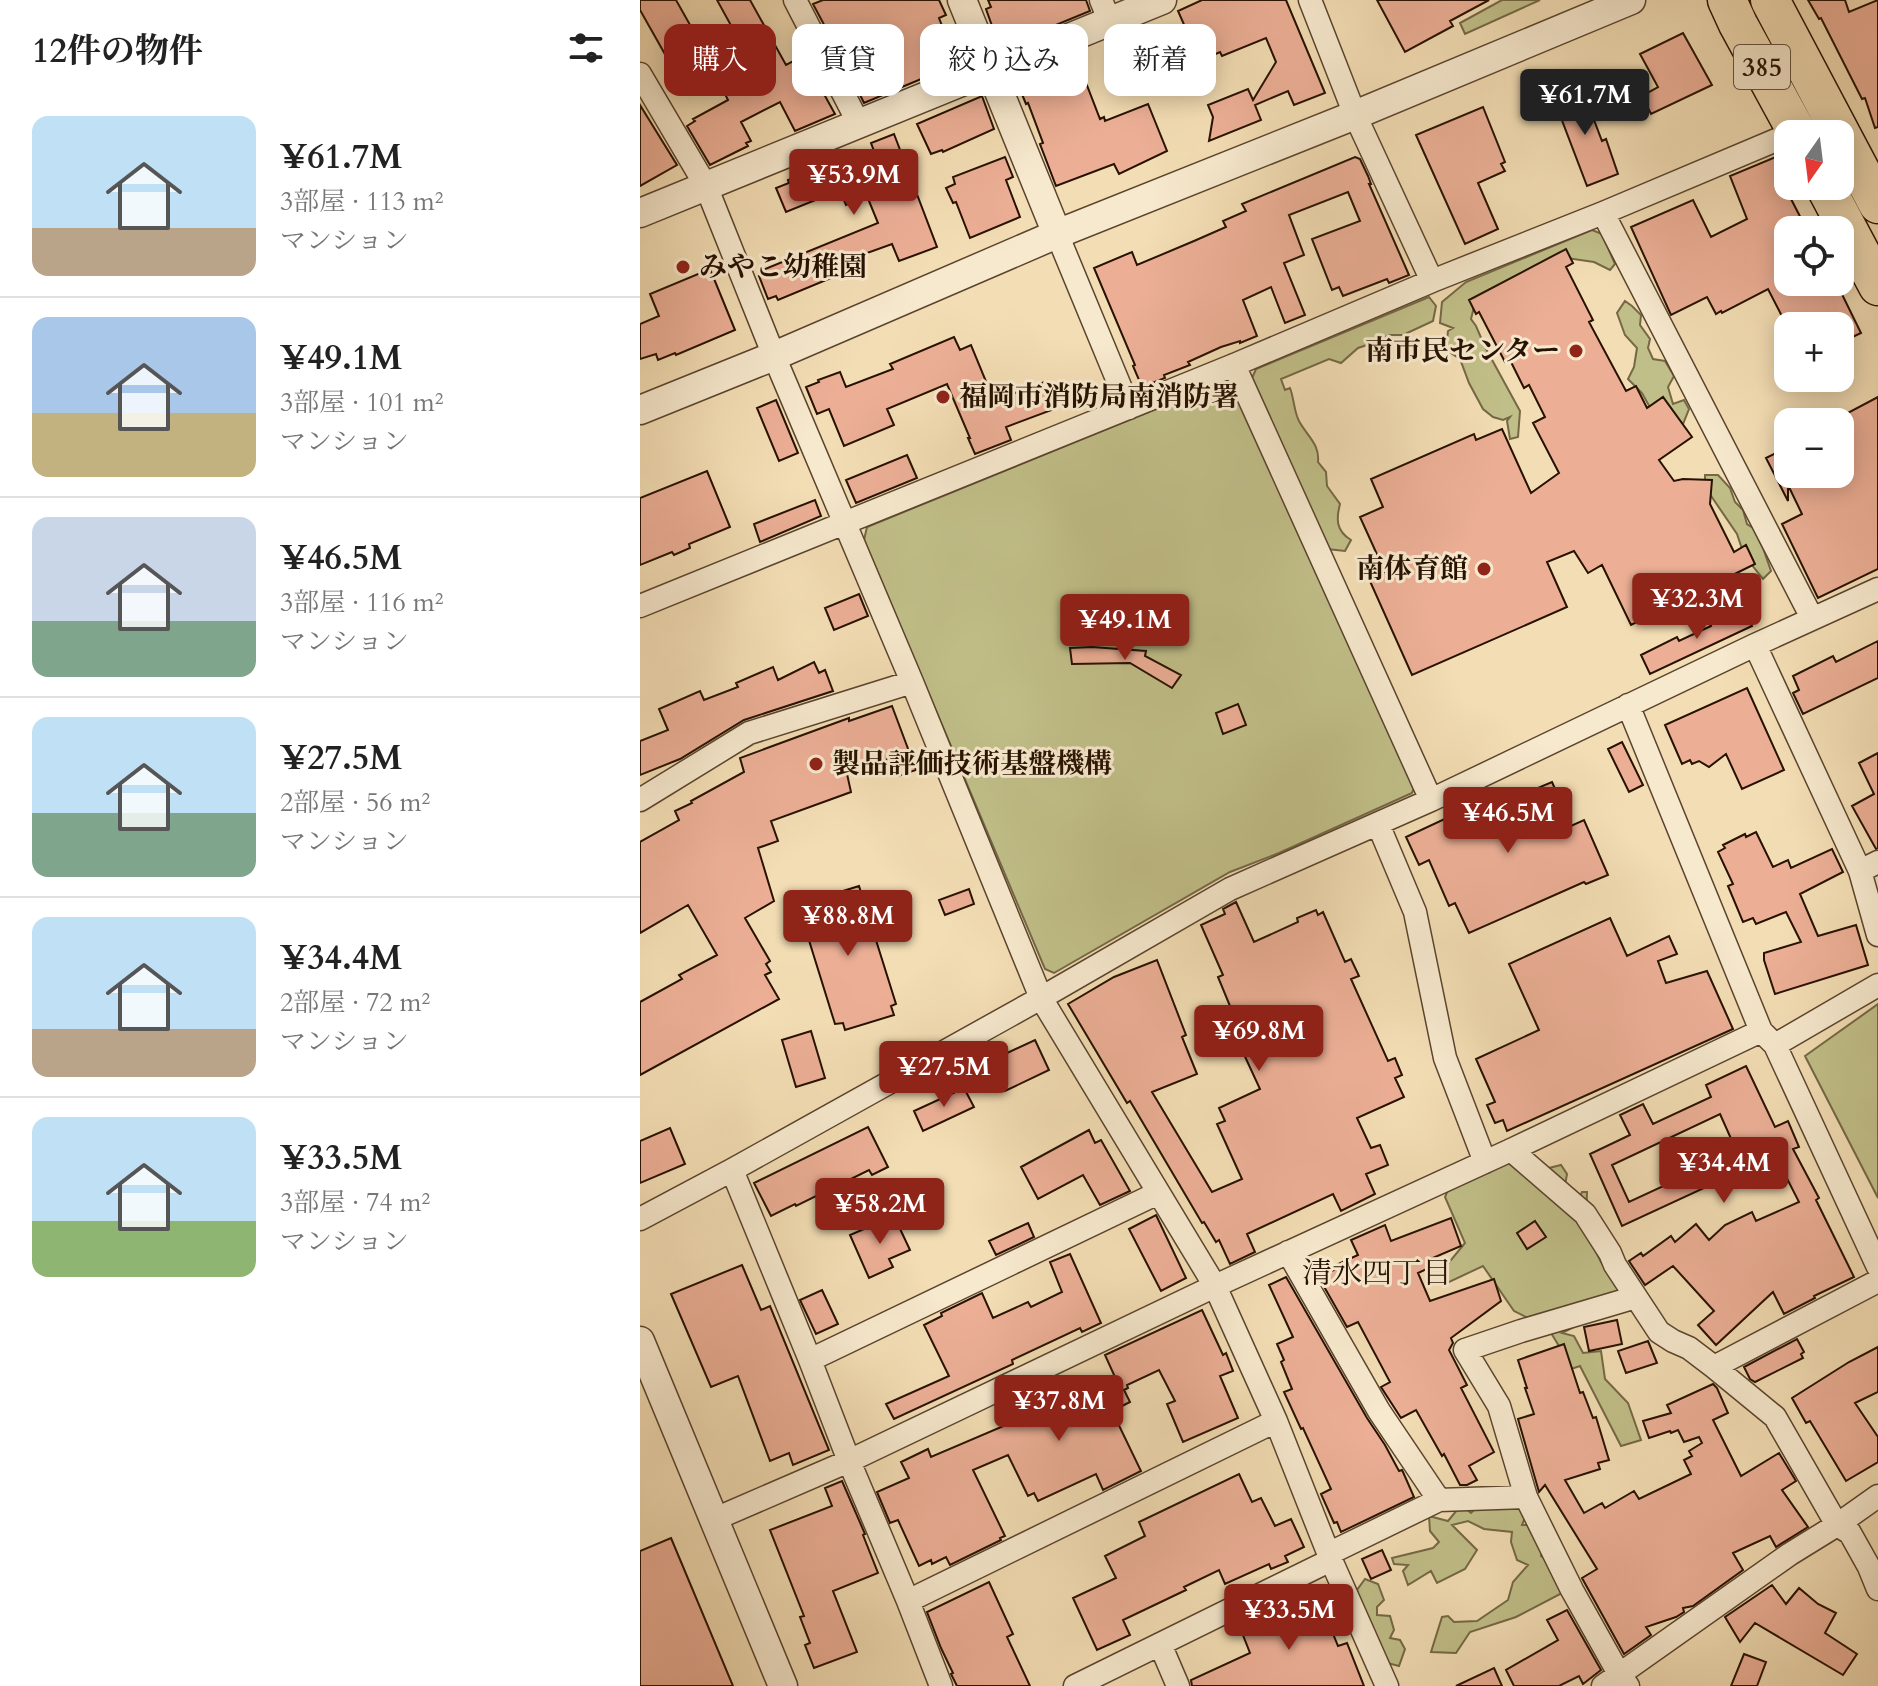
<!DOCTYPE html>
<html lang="ja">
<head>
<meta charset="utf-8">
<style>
  :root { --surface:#fff; --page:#f6f6f6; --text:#222; --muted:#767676; --line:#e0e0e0; --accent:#8f2418 }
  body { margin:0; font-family:Cardo,"Noto Serif JP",serif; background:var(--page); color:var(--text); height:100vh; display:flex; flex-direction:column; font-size:30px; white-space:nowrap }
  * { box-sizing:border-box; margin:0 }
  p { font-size:26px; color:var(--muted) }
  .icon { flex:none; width:44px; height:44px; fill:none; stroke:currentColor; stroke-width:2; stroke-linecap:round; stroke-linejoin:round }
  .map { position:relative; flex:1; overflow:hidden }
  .details { display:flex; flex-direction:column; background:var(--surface); width:640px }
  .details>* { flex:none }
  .banner { position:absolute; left:24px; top:24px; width:760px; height:72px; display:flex; gap:16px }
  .needle { width:52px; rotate:194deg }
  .fabs { position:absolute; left:1134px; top:120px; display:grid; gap:16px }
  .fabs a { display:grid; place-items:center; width:80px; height:80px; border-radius:16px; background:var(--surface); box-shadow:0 4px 20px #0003; font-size:40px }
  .price { position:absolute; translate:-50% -68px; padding:0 18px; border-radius:8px; background:var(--accent); color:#fff; font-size:26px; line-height:52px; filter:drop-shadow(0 2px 4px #0008) }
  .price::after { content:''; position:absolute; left:50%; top:48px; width:24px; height:18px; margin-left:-12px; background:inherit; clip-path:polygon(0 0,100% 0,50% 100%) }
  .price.current { background:#222; color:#fff }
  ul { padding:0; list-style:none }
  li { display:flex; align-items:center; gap:24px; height:200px; padding:0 32px }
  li+li { border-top:2px solid var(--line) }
  li span { display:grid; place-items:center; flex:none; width:224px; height:160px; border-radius:16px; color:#555 }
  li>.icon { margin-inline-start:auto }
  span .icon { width:96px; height:96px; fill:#fffc; stroke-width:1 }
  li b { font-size:34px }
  h2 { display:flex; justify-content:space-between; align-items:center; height:96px; padding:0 32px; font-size:34px }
  .tag { padding:0 28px; border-radius:16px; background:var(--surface); box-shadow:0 4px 20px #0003; font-size:28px; line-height:72px }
  .tag.current { background:var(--accent); color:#fff }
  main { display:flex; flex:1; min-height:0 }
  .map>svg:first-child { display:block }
  .green { fill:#c1bf89; stroke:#746845; stroke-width:2 }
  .building { fill:#ecaf96; stroke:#271101; stroke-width:2; fill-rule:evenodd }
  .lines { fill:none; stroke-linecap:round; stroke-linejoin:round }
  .minor-casing { stroke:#5a442e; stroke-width:25 }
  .tertiary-casing { stroke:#5a442e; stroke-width:31 }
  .trunk-casing { stroke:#271101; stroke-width:41 }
  .minor { stroke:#f7e9ce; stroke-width:22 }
  .tertiary { stroke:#f7e9ce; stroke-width:28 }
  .trunk { stroke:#f3ddb4; stroke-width:38 }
  .poi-dot { fill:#8f2418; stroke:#f7e9ce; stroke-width:3 }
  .labels { text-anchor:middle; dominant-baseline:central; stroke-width:6; stroke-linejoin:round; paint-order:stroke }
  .shield { fill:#f7e9ce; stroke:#65523e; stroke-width:2 }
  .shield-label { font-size:26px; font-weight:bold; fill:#271101 }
  .poi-label { font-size:28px; font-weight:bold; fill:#271101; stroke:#f7e9ce; text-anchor:start }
  .neighbourhood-label { font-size:30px; fill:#271101; stroke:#f7e9ce }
</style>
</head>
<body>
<main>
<section class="details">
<h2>12件の物件<svg class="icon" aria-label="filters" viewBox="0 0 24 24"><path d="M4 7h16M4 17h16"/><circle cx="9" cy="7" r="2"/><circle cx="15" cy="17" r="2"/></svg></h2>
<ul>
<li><span style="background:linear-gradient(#bfe0f5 70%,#b9a48a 0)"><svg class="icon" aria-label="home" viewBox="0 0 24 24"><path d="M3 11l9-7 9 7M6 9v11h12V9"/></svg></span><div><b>¥61.7M</b><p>3部屋 · 113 m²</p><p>マンション</p></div></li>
<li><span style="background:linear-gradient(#a9c7e8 60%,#c2b280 0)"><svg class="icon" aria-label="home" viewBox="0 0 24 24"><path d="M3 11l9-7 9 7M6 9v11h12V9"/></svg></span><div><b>¥49.1M</b><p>3部屋 · 101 m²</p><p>マンション</p></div></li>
<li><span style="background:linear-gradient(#c9d6e8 65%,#7fa58c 0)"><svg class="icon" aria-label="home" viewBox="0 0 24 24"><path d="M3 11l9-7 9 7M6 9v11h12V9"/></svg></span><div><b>¥46.5M</b><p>3部屋 · 116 m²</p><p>マンション</p></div></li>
<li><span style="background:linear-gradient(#bfe0f5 60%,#7fa58c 0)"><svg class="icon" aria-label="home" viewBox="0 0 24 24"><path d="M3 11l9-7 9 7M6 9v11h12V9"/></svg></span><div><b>¥27.5M</b><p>2部屋 · 56 m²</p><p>マンション</p></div></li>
<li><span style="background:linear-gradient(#bfe0f5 70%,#b9a48a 0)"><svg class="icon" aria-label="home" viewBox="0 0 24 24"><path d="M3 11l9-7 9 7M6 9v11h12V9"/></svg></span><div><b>¥34.4M</b><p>2部屋 · 72 m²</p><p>マンション</p></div></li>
<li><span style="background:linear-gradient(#bfe0f5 65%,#8fb573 0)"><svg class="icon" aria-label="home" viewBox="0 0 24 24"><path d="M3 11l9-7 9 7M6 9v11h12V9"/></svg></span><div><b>¥33.5M</b><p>3部屋 · 74 m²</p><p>マンション</p></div></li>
</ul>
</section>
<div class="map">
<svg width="1238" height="1686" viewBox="0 0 1238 1686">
  <rect width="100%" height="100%" fill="#f3ddb4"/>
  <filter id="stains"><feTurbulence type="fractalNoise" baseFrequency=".0025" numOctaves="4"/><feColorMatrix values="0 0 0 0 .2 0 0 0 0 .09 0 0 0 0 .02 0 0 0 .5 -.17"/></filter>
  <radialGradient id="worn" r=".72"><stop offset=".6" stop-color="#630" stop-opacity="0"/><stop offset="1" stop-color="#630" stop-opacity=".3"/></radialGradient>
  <!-- green -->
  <path class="green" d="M862 0H900L825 34 820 23Z
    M952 230 962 234 975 264 970 270 954 262 927 258 834 307 831 319 836 326 845 347 880 411 878 437 870 439 867 421 870 417 863 420 853 417 843 409 829 383 820 359 806 350 808 331 813 328 800 323 802 302 826 282Z
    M789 297 796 306 793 321 763 335H749L736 342 718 348 701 363 689 359 641 379 645 390 650 388C654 398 654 412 659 421 667 436 680 444 678 462L686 472 687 486 700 504C696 519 696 531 711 540L705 551 687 549 647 455 612 378 616 369Z
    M985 301 992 306 1001 315 1000 325 1010 339 1008 348 1013 359 1025 361 1034 376 1028 387 1033 404 1044 400 1049 409 1043 424 1032 414 1012 411 1002 393 988 379 994 367 997 348 985 335 977 313Z
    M585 381 595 383 777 781 772 793 639 853 590 872 414 973 405 969 224 540 227 527Z
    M1065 475H1078L1090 488 1095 502 1103 510 1107 524 1113 528 1123 548 1131 571 1123 579 1104 555 1097 534 1065 487Z
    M1238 1004V1198L1165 1056Z
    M861 1158 905 1169 921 1165 927 1174 925 1186 938 1201 942 1192H947C946 1214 950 1242 961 1262 969 1275 980 1287 989 1299L922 1333 934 1336 943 1353 961 1351 965 1379 988 1403 1001 1440 981 1446 940 1366 922 1372 925 1356 908 1328 874 1311 843 1266 807 1283 806 1266 825 1243 805 1197 811 1183Z
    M844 1500 876 1501 886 1515 882 1525H890L902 1551 901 1556 920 1567 926 1591 876 1617 830 1632 816 1653 791 1652 802 1617 808 1616 814 1622 837 1621 868 1600 873 1582 888 1565 877 1560 871 1542 872 1532 844 1529 828 1521 812 1525 837 1550 825 1569 797 1583 791 1571 768 1585 763 1571 768 1565 754 1564 752 1558 793 1548 799 1542 790 1531 789 1516 808 1521 817 1510 826 1509 831 1513Z
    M725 1579 738 1584 744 1600 737 1607V1615L750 1616 754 1630 750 1638 760 1640 765 1649 759 1666 747 1663 727 1624 717 1590Z"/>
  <!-- building -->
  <path class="building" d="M0 0H36L67 55 49 65 52 71 39 79 0 10Z
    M77 0H110L146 65 163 56 195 114 155 131 140 102 101 122 111 141 106 143 108 146 70 165 47 126 55 121 53 119 88 100 85 94 117 79 102 50 104 49Z
    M183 0H299L306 15 299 18 317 64 224 103 190 34H189L173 4Z
    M348 0H446L450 11 360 48 346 9 351 7Z
    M562 0H646L685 93 654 105 648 91 615 105 621 120 569 141 573 117 568 105 608 89 613 100 636 62 626 38 582 56 580 52 560 61 538 11Z
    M737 0H849L810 21 813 26 765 52Z
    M1168 0H1205L1209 12 1238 0V127L1235 128 1225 98 1222 99 1181 18 1179 19Z
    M1043 33 1072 85 1011 114 1002 96 1018 87 1000 54Z
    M505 49 519 80 489 93 479 71 484 69 480 60Z
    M438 62 460 119 464 117 465 121 508 104 527 151 479 174 474 164 416 186 400 144 403 143 388 103 386 104 377 82 399 73 401 77Z
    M940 83 962 141 966 139 978 174 947 186 915 102 925 98 922 90Z
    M342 96 354 129 303 152 302 150 291 154 277 124Z
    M0 105 37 165 0 186Z
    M843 107 865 162 861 164 865 171 838 183 858 229 825 244 776 135Z
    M254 134 297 247 259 261 252 244 216 257 220 266 138 300 136 296 128 299 119 276 126 273 125 269 238 223 227 196 206 205 200 190 146 212 136 188 149 183 148 180 172 170 170 166 214 150 223 166 237 159 231 143Z
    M1138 156 1148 180V191L1150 197 1167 230H1148V282H1196L1221 333 1200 343V326H1147L1128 289 1082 313 1081 311 1076 314 1067 297 1031 315 991 227 1053 200 1071 237 1107 219 1090 176Z
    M365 157 373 177 366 180 380 217 330 238 316 202 313 203 306 188 315 184 313 177Z
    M715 157 720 159 728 176 731 184H729L769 275 749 283 747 279 703 296 699 287 692 290 672 239 720 221 708 192 649 215 664 255 644 263 665 315 645 323 631 287 603 300 617 336 600 343V341L581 347 548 362 550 365 524 375 525 378 502 387 493 366 495 365 454 268 492 252 497 265 554 241 586 227 583 221 606 211 602 204Z
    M926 249 933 263 926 267 953 320 949 322 986 391 996 386 1007 408 1023 397 1052 437 1019 460 1034 481 1043 479 1072 480 1070 504 1094 552 1106 545 1115 564 991 625 962 565 948 573 934 551 907 562 927 607 772 675 729 579 745 572 720 517 743 507 731 479 834 434 836 440 862 429 891 493 919 473 893 423 905 417 889 385 884 388 870 360 865 362 839 312 836 314 829 300Z
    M70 269 95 330 36 355 35 353 18 360 16 354 0 359V324L19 316 10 294Z
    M314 337 320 350 331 345 354 401 407 381 417 408 366 427 371 440 335 454 328 438H330L307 384 247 409 254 425 204 446 189 409 177 414 166 387 179 382 178 380 200 372 206 387 253 369 250 364Z
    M1238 397V569L1178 598 1142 524 1162 514 1148 485V501L1126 458 1148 447V474H1200V417Z
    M136 400 158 453 139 461 117 408Z
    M267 455 277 478 216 503 206 480Z
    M67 471 90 527 49 544 50 548 34 555 32 552 0 565V498Z
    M175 500 181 516 120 542 114 524Z
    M219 594 228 616 194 630 185 608Z
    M1101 606 1112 626 1010 674 1001 655 1037 637 1039 641 1071 626 1069 622Z
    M1238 641V678L1163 714 1153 693 1159 690 1153 676 1193 656 1196 662Z
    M452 647 506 651 505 656 541 675 532 688 490 663 432 664 430 648Z
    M174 662 179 673 185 670 193 691 104 720 40 759 0 775V741L28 730 19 709 60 691 64 700 98 687 96 683 133 667 138 680Z
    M1107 688 1144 770 1102 789 1086 754 1069 767 1059 761 1052 764 1050 760 1042 764 1025 725Z
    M598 704 606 725 583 734 576 713Z
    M252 706 276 770 258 776 251 758 207 774 211 792 131 821 138 841 118 848 134 901 105 918 130 961 126 964 131 972 125 975 139 999 0 1075V1002L42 979 39 975 77 955 48 905 0 933V842L39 820 35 811 52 803 51 801 104 772 100 758 209 718V721Z
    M982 742 1003 785 989 792 968 749Z
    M1238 753V848L1236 849 1212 806 1234 794 1219 763Z
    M912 782 931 826 944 820 968 875 946 884 944 882 829 933 815 903 809 906 789 860 779 865 766 837 858 794 862 803Z
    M1116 832 1133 867 1148 860 1151 868 1192 849 1203 872 1160 894 1178 936 1216 925 1228 965 1135 994 1124 960V953L1161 942 1146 912 1116 924 1113 918 1103 922 1088 886 1093 884 1078 852 1085 848 1083 845 1105 834 1106 837Z
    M219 886 256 1004 251 1006 254 1015 205 1030 203 1023 195 1024 158 905Z
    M329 889 334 904 305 915 299 900Z
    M596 902 614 942 658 922 657 918 676 910 678 915 683 912 705 962 711 959 719 976 711 979 748 1061 755 1058 762 1075 755 1078 764 1097 717 1118 731 1148 740 1145 748 1165 726 1174 735 1194 701 1211 693 1194 607 1234 615 1252 590 1264 579 1240 576 1242 564 1222 562 1223 490 1101 487 1103 428 1004 474 977 517 960 546 1035 542 1037 557 1074 512 1092 572 1192 602 1179 577 1124 585 1121 579 1108 620 1089 583 1009 590 1006 578 977 583 975 561 925 585 914 583 909Z
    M970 918 987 956 1029 936 1037 954 1018 961 1026 983 1067 971 1093 1029 867 1131 863 1120 855 1123 847 1105 855 1102 836 1059 899 1030 869 964Z
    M171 1031 185 1078 156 1087 142 1040Z
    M395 1040 409 1070 365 1091 350 1061Z
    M1106 1066 1135 1127 1148 1121 1159 1147 1153 1149 1179 1198 1176 1200 1214 1277 1174 1296 1175 1298 1144 1314 1133 1292 1076 1345 1058 1325 1074 1311 1033 1266 1005 1285 989 1261 1001 1253 1003 1256 1031 1236 1035 1242 1056 1224 1069 1240 1085 1225 1112 1212 1116 1221 1159 1202 1135 1155 982 1226 950 1154 990 1135 980 1115 1003 1104 1013 1124 1071 1097 1066 1085ZM1080 1114 1097 1152 989 1202 972 1165Z
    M324 1088 334 1107 283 1131 274 1111Z
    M228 1127 248 1167 232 1175 229 1170 156 1206 155 1204 131 1216 114 1183Z
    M30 1128 45 1164 0 1183V1141Z
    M449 1130 455 1143 461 1140 490 1191 460 1205 443 1175 398 1199 381 1167Z
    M516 1215 546 1278 521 1291 489 1229Z
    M254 1216 270 1250 249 1259 253 1267 229 1278 210 1235Z
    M811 1218 821 1246 788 1260 791 1267 778 1273 790 1301 854 1279 861 1301 811 1338 813 1343 809 1350 827 1385 821 1388 854 1452 829 1466 837 1480 827 1485H820L804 1454 802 1456 776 1410 761 1418 741 1387 750 1382 718 1322 707 1327 678 1276 694 1270 692 1267 718 1255 711 1240 745 1225 751 1241Z
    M895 1221 906 1237 887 1249 877 1233Z
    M388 1223 394 1237 356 1255 349 1241Z
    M430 1254 461 1323 442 1332 440 1328 372 1360 373 1364 254 1419 246 1404 309 1376 284 1325 302 1316 301 1313 342 1293 353 1318 388 1302 391 1307 422 1292 410 1262Z
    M102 1265 121 1310 130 1306 189 1450 153 1465 149 1453 130 1461 98 1376 71 1387 31 1294Z
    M646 1277 727 1418 745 1445 759 1471 762 1470 763 1472 774 1497 701 1532 697 1522 694 1523 681 1494 691 1489 663 1428 661 1429 644 1392 652 1389 641 1362 644 1360 637 1344 653 1337 629 1285Z
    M182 1290 198 1324 176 1334 160 1300Z
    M562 1310 583 1355 586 1353 593 1371 580 1376 598 1418 543 1442 527 1404 535 1401 519 1370 487 1385 488 1388 484 1390 490 1402 472 1411 501 1471 463 1490 456 1474 398 1501 394 1493 388 1496 368 1455 333 1470 365 1536 360 1538 361 1540 310 1565 306 1557 292 1564 291 1560 279 1566 258 1520 250 1523 237 1492 269 1478 261 1462 288 1449 291 1457 373 1422 369 1413 398 1399 400 1404 414 1397 418 1404 475 1377 465 1355Z
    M977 1320 982 1344 949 1351 944 1327Z
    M1157 1339 1164 1352 1161 1354 1163 1358 1115 1382 1110 1379 1104 1367Z
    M1008 1341 1017 1363 986 1373 978 1351Z
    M924 1344 940 1393 943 1392 953 1418 956 1417 969 1460 958 1463 960 1469 925 1480 944 1513 962 1503 965 1508 994 1491 999 1499 1051 1474 1044 1460 1052 1456 1049 1451 1062 1443 1059 1437 1044 1442 1038 1430 1031 1433 1030 1431 1009 1438 1003 1421 1031 1413 1027 1405 1073 1384 1077 1388 1088 1413 1073 1420 1101 1476 1139 1453 1156 1481 1142 1490 1168 1527 1136 1547 1130 1536 1093 1553 1103 1570 1053 1606 1043 1608 1044 1612 1036 1617 1006 1627 1011 1635 984 1654 942 1578 957 1569 905 1485 899 1492 878 1419 894 1414 885 1388H887L878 1360Z
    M1238 1347V1392L1215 1403 1238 1437V1462L1206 1481 1170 1421 1166 1423 1152 1398 1209 1362Z
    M599 1474 612 1502 621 1498 635 1526 651 1519 664 1547 645 1556 648 1562 631 1569 629 1564 585 1584 579 1570 544 1587 546 1590 483 1620 490 1635 457 1650 433 1598 476 1578 465 1556 505 1536 499 1522Z
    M202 1481 225 1534 223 1535 238 1573 193 1591 217 1652 174 1668 165 1645 170 1643 160 1617 164 1616 130 1530 192 1506 185 1488Z
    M31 1538 93 1686H0V1551Z
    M742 1550 751 1570 731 1579 722 1559Z
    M349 1582 373 1634 367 1637 390 1686H317L311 1674 313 1673 301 1648 287 1612Z
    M1132 1585 1146 1604 1159 1588 1178 1604 1196 1613 1185 1633 1217 1654 1203 1675 1115 1623 1100 1642 1085 1617Z
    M677 1594 698 1646 707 1643 724 1686H552L551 1680 610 1653 599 1625Z
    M927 1610 961 1670 943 1684 939 1676 919 1686H874L866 1670 918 1640 907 1620Z
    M1104 1654 1126 1662 1117 1686H1091Z
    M854 1668 862 1686H816Z"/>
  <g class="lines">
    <defs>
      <path id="minor" d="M155 0 219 124
        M461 0 470 22
        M670 0 715 115 792 281
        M0 74 66 186 134 356 272 682 401 998 575 1286 636 1421 691 1560 747 1686
        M963 213 1172 618
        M417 234 489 408
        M594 365 791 800
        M0 606 594 365 792 281 963 213 1148 135
        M1115 645 1220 871
        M988 705 1121 1031 1135 1045 1238 1267
        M0 800 109 733 272 682
        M738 824 775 912 805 1058 845 1162
        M1238 862 1220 871 1238 935
        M1135 1045 1238 985
        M871 1150 945 1214 970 1253 975 1265 1019 1332 1033 1341 1049 1348 1074 1367 1238 1281
        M92 1170 170 1360 209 1461 268 1601 301 1686
        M0 1219 92 1170 401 998 590 889 791 800 1115 645 1238 589
        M648 1252 739 1411 799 1500
        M170 1360 518 1193
        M1074 1367 1135 1417 1197 1525 1210 1533 1229 1567 1238 1589
        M75 1519 209 1461 575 1286 871 1150 1121 1031
        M688 1554 799 1500 886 1497
        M268 1601 636 1421
        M520 1644 538 1686
        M435 1686 691 1560
        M963 1686 1150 1554 1197 1525 1238 1496
        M988 1686 979 1674 932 1590 886 1497 859 1406 825 1350 881 1331 996 1297"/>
      <path id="tertiary" d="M322 0 417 234
        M0 213 522 0
        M0 410 134 356 417 234 715 115 991 0
        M0 1341 143 1686"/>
      <path id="trunk" d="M1087 0 1098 24 1158 134
        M1130 0 1238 204
        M1185 186 1238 286"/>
    </defs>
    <!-- minor casing -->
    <use href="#minor" class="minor-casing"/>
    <!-- tertiary casing -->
    <use href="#tertiary" class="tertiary-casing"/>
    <!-- trunk casing -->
    <use href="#trunk" class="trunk-casing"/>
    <!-- minor -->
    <use href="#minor" class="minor"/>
    <!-- tertiary -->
    <use href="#tertiary" class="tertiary"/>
    <!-- trunk -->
    <use href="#trunk" class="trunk"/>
  </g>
  <!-- markers -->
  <g class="poi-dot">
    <circle cx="43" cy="267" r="8"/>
    <circle cx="936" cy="351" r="8"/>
    <circle cx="303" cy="397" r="8"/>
    <circle cx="844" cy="569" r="8"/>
    <circle cx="176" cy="764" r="8"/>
  </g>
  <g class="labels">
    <!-- shield labels -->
    <rect class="shield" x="1094" y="45" width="56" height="44" rx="6"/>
    <g class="shield-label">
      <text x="1122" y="67">385</text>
    </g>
    <!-- poi labels -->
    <g class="poi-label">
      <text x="59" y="267">みやこ幼稚園</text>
      <text x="920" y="351" text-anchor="end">南市民センター</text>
      <text x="319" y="397">福岡市消防局南消防署</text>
      <text x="828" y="569" text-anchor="end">南体育館</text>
      <text x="192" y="764">製品評価技術基盤機構</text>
    </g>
    <!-- neighbourhood labels -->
    <g class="neighbourhood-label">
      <text x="737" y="1273">清水四丁目</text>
    </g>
  </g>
  <rect width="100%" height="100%" filter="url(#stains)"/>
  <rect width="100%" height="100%" fill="url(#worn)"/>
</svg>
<div class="fabs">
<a><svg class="needle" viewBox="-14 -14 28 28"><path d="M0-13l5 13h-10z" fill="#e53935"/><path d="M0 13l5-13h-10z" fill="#767676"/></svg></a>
<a><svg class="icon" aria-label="locate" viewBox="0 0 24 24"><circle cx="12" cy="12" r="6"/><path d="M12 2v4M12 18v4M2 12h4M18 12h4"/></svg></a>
<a>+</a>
<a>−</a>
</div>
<b class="price current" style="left:945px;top:137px">¥61.7M</b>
<b class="price" style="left:214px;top:217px">¥53.9M</b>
<b class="price" style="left:1057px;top:641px">¥32.3M</b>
<b class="price" style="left:485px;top:662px">¥49.1M</b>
<b class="price" style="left:868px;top:855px">¥46.5M</b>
<b class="price" style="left:208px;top:958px">¥88.8M</b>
<b class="price" style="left:619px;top:1073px">¥69.8M</b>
<b class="price" style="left:304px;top:1109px">¥27.5M</b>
<b class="price" style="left:1084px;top:1205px">¥34.4M</b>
<b class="price" style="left:240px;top:1246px">¥58.2M</b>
<b class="price" style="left:419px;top:1443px">¥37.8M</b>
<b class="price" style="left:649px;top:1652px">¥33.5M</b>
<div class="banner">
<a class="tag current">購入</a>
<a class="tag">賃貸</a>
<a class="tag">絞り込み</a>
<a class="tag">新着</a>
</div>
</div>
</main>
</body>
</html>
